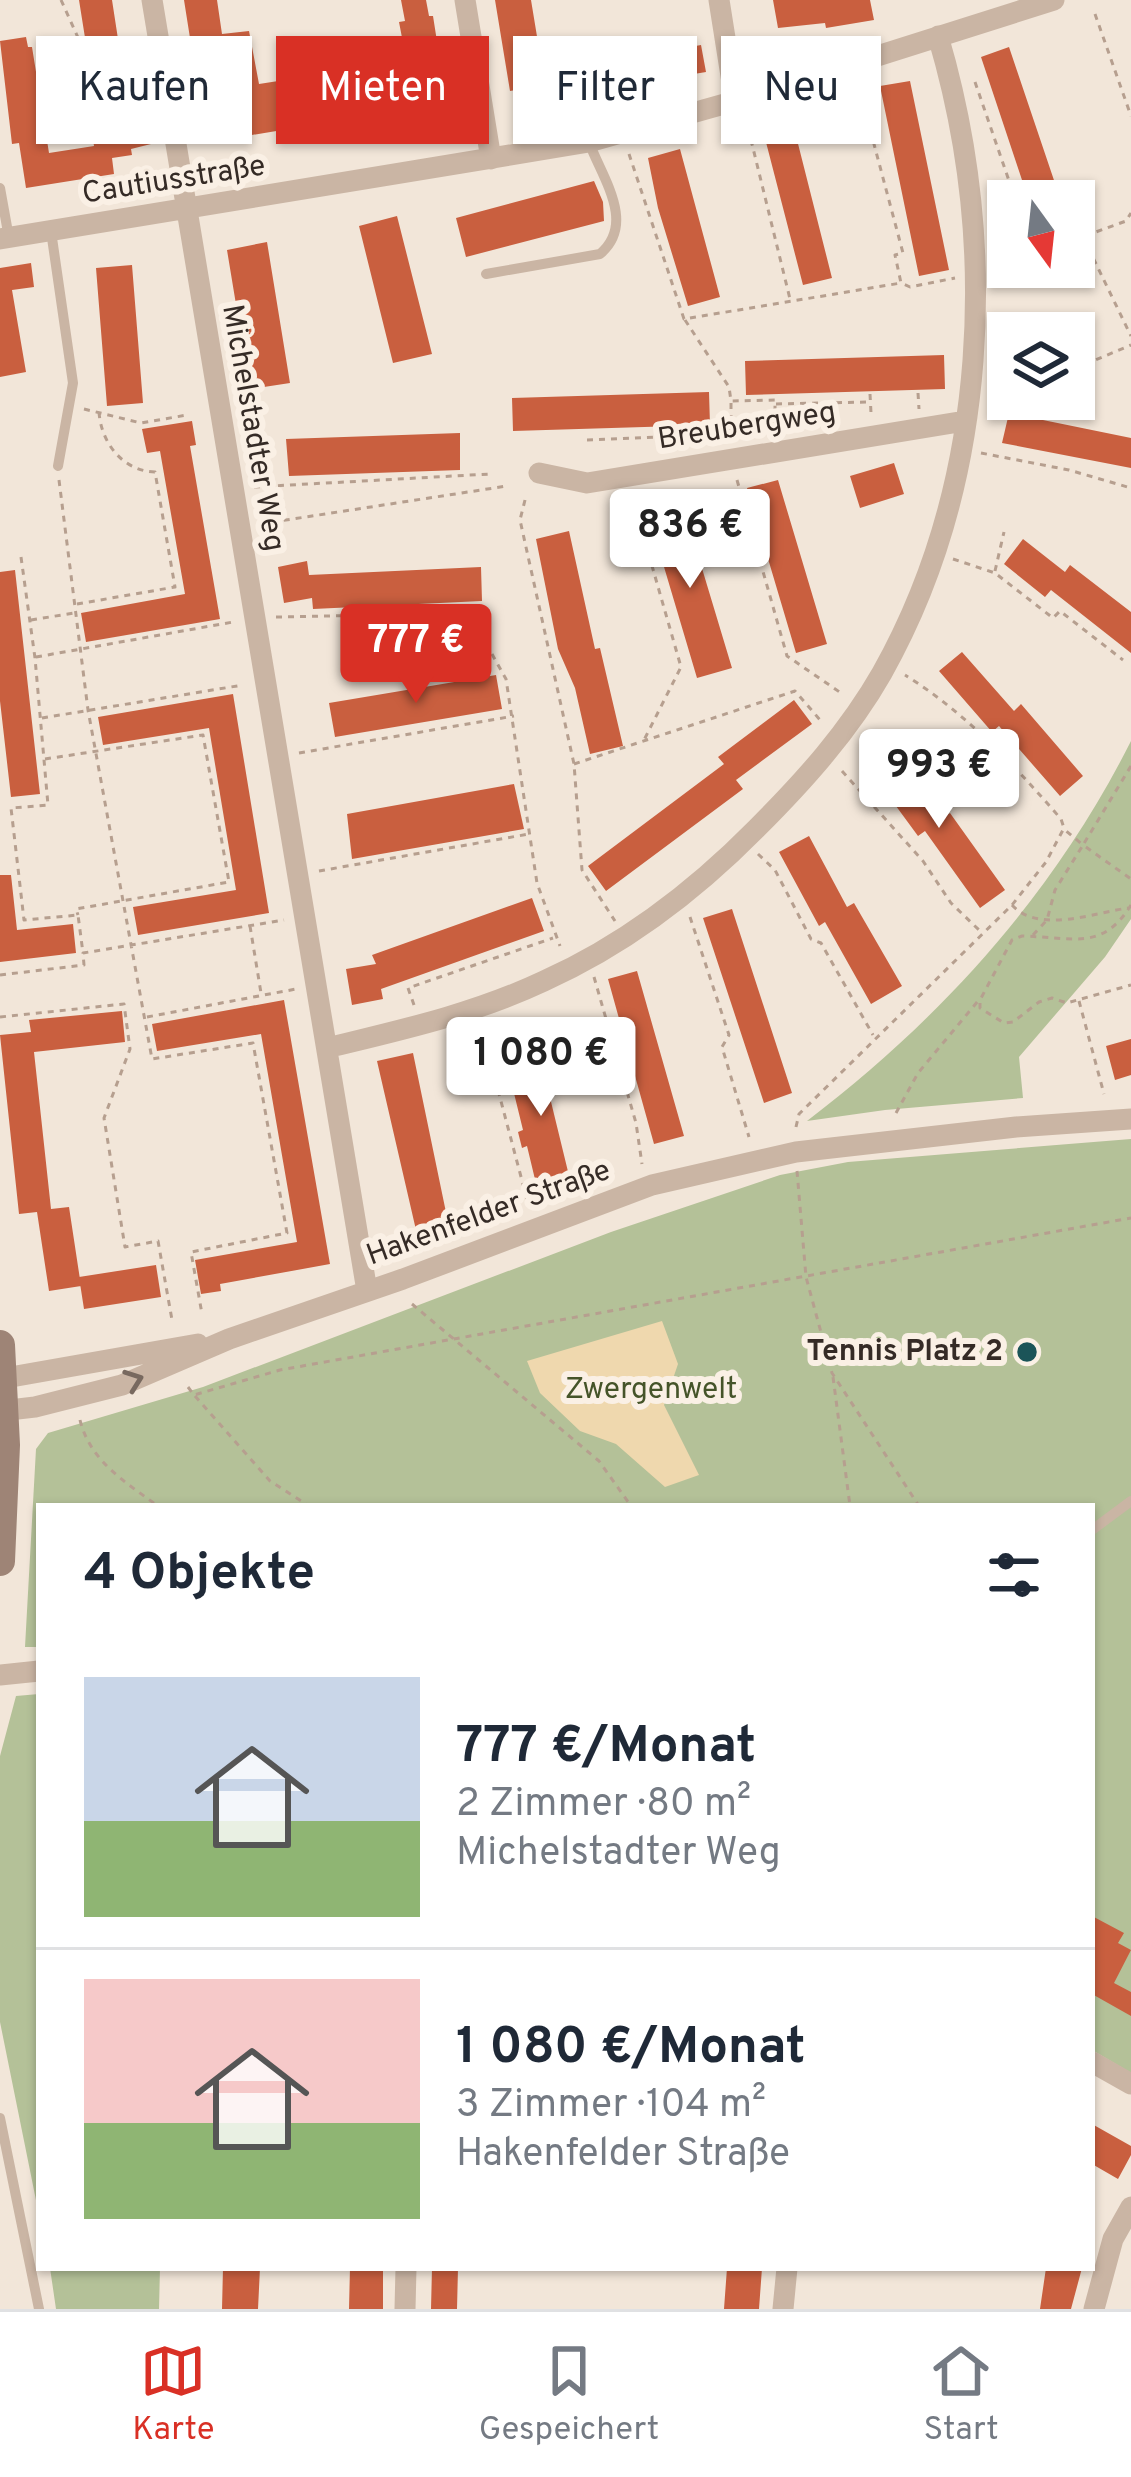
<!DOCTYPE html>
<html lang="de">
<head>
<meta charset="utf-8">
<style>
  :root { --surface:#fff; --page:#f2f2f3; --text:#1f2937; --muted:#747a83; --line:#e0e1e3; --accent:#d93025 }
  body { margin:0; font-family:Overpass,sans-serif; background:var(--page); color:var(--text); height:100vh; display:flex; flex-direction:column; font-size:45px; white-space:nowrap }
  * { box-sizing:border-box; margin:0 }
  p { font-size:39px; color:var(--muted) }
  .icon { flex:none; width:66px; height:66px; fill:none; stroke:currentColor; stroke-width:2; stroke-linecap:round; stroke-linejoin:round }
  .map { position:relative; flex:1; overflow:hidden }
  .details { position:absolute; left:36px; top:1503px; width:1059px; height:768px; display:flex; flex-direction:column; background:var(--surface); border-radius:0px; box-shadow:0 3px 9px #0004 }
  .details>* { flex:none }
  .top-card { position:absolute; left:36px; top:36px; width:1059px; height:108px; display:flex; gap:24px }
  .needle { width:78px; rotate:165deg }
  .controls { position:absolute; left:987px; top:180px; display:grid; gap:24px }
  .controls a { display:grid; place-items:center; width:108px; height:108px; border-radius:0px; background:var(--surface); box-shadow:0 3px 9px #0004; font-size:60px }
  .price { position:absolute; translate:-50% -102px; padding:0 27px; border-radius:12px; background:#fff; color:#222; font-size:39px; line-height:78px; filter:drop-shadow(0 3px 6px #0008) }
  .price::after { content:''; position:absolute; left:50%; top:72px; width:36px; height:27px; margin-left:-18px; background:inherit; clip-path:polygon(0 0,100% 0,50% 100%) }
  .price.current { background:var(--accent); color:#fff }
  ul { padding:0; list-style:none }
  li { display:flex; align-items:center; gap:36px; height:300px; padding:0 48px }
  li+li { border-top:3px solid var(--line) }
  li span { display:grid; place-items:center; flex:none; width:336px; height:240px; border-radius:0px; color:#555 }
  li>.icon { margin-inline-start:auto }
  span .icon { width:144px; height:144px; fill:#fffc; stroke-width:1 }
  li b { font-size:51px }
  h2 { display:flex; justify-content:space-between; align-items:center; height:144px; padding:0 48px; font-size:51px }
  .pill { padding:0 42px; border-radius:0px; background:var(--surface); box-shadow:0 3px 9px #0004; font-size:42px; line-height:108px }
  .pill.current { background:var(--accent); color:#fff }
  .dock { display:flex; justify-content:space-around; align-items:center; height:168px; border-top:3px solid var(--line); background:var(--surface); font-size:33px; color:var(--muted) }
  .dock a { display:grid; justify-items:center; gap:6px }
  .dock .current { color:var(--accent) }
  .map>svg:first-child { display:block }
  .green { fill:#b4c198 }
  .sand { fill:#efd8ae }
  .building { fill:#c95f3f }
  .lines { fill:none; stroke-linecap:round; stroke-linejoin:round }
  .path { stroke:#b69f8f; stroke-width:3; stroke-dasharray:6 6; stroke-linecap:butt }
  .service { stroke:#cab5a4; stroke-width:10 }
  .minor { stroke:#cab5a4; stroke-width:21 }
  .secondary { stroke:#9e8476; stroke-width:30 }
  .oneway { stroke:#78695f }
  .poi-dot { fill:#1b5458; stroke:#faf0e5; stroke-width:4.5 }
  .labels { text-anchor:middle; dominant-baseline:central; stroke-width:12; stroke-linejoin:round; paint-order:stroke }
  .street-label { font-size:30px; fill:#352b26; stroke:#faf0e5 }
  .poi-label { font-size:30px; font-weight:bold; fill:#352b26; stroke:#faf0e5; text-anchor:end }
  .park-label { font-size:30px; fill:#455429; stroke:#faf0e5 }
</style>
</head>
<body>
<div class="map">
<svg width="1131" height="2309" viewBox="0 0 1131 2309">
  <rect width="100%" height="100%" fill="#f2e6d9"/>
  <!-- green -->
  <path class="green" d="M1131 741V919L1105 957 1019 1057 1023 1098 885 1110 807 1121C942 1018 1054 894 1131 741Z
    M1131 1139V2073L1092 2050V1506H39V1647H25L36 1449 48 1433 203 1387 611 1232 780 1175 848 1162Z
    M39 1694V2215L0 2022V1756L16 1696Z
    M50 2268H160L159 2309H56Z"/>
  <!-- sand -->
  <path class="sand" d="M662 1321 678 1364 664 1405 699 1475 665 1487 616 1444 580 1431 540 1393 527 1361Z"/>
  <!-- building -->
  <path class="building" d="M79 0H112L118 39 86 44Z
    M184 0H217L222 34 249 31 259 84 336 72 337 76 347 75 351 101 368 98 369 101 413 95 399 22 405 21 401 0H426L429 16H433L444 86 438 87 443 122 356 135 354 118 222 140 219 125 212 126 208 106 193 108 182 39 190 38Z
    M495 0H531L545 85 510 91Z
    M773 0H870L874 20 826 28 825 23 778 28Z
    M26 37 28 47H32L49 153 94 146 93 140 113 136 106 86 141 80 151 144 131 149 132 155 112 158 114 174 26 188 19 143 12 144 0 41Z
    M701 45 706 72 598 90 599 98 549 108 543 73Z
    M1009 47 1061 201H1029L981 57Z
    M910 81 949 270 919 276 880 86Z
    M791 116 832 278 803 285 761 123Z
    M680 149 720 297 688 306 658 208 648 158Z
    M594 181 603 202 604 221 466 257 456 218Z
    M397 216 432 354 393 363 359 226Z
    M267 242 290 383 250 389 227 250Z
    M31 263 34 287 12 290 26 372 0 377V268Z
    M132 265 143 403 107 406 96 268Z
    M944 355 945 389 746 395 745 361Z
    M709 392 710 425 513 431 512 398Z
    M1009 413 1131 438V468L1002 443Z
    M192 421 196 445 190 446 220 619 86 642 81 613 185 594 160 451 147 453 142 429Z
    M460 433V470L289 476 286 439Z
    M894 463 904 494 860 508 850 476Z
    M778 480 827 644 796 653 747 488Z
    M682 502 732 668 697 678 648 513Z
    M569 531 595 649 600 648 623 746 590 754 575 688 558 649 536 539Z
    M1023 539 1065 572 1070 565 1131 612V653L1051 590 1045 597 1004 564Z
    M307 561 309 575 481 567 482 601 313 609 312 598 284 603 278 567Z
    M15 570 40 794 11 797 0 701V572Z
    M962 652 1014 711 1021 704 1083 776 1060 796 999 726 992 732 939 671Z
    M496 675 502 709 335 737 329 703Z
    M233 694 269 913 138 935 133 907 236 890 209 728 103 745 98 717Z
    M794 700 812 724 736 780 743 789 606 891 588 866 724 764 718 757Z
    M896 754 942 818 950 813 1005 890 980 908 925 831 918 836 871 772Z
    M514 784 524 829 352 859 347 814Z
    M809 836 847 907 854 903 902 986 871 1004 825 922 819 926 779 852Z
    M0 875H11L17 930 73 924 76 953 0 962Z
    M532 898 544 931 381 989 383 999 352 1005 346 969 376 964 372 955Z
    M732 909 792 1093 764 1103 703 918Z
    M637 971 684 1136 654 1144 608 979Z
    M284 1000 330 1264 220 1284 221 1291 201 1294 195 1260 297 1242 261 1034 157 1051 152 1024Z
    M122 1011 125 1042 34 1052 51 1209 69 1207 81 1286 49 1291 37 1212 19 1214 0 1035 31 1032 29 1020Z
    M1131 1039V1075L1115 1080 1106 1046Z
    M576 1049 580 1064 544 1073 572 1188 539 1196 527 1146 522 1148 518 1132 523 1130 511 1081 500 1083 497 1069Z
    M413 1053 448 1222 416 1230 377 1061Z
    M156 1265 161 1297 84 1309 79 1277Z
    M1092 1916 1124 1933 1118 1943 1131 1950 1114 1983 1131 1992V2016L1092 1994Z
    M1092 2124 1131 2146V2155L1118 2179 1092 2164Z
    M223 2268H260L258 2309H222Z
    M350 2268H383V2309H349Z
    M432 2268H458L457 2309H431Z
    M727 2268H762L759 2309H724Z
    M1046 2268H1082L1071 2309H1040Z"/>
  <g class="lines">
    <!-- path -->
    <path class="path" d="M61 0 85 53 138 44
      M1095 14 1131 116
      M975 82 1016 201
      M858 84 903 253 895 255 901 283 910 287 955 278
      M734 122 752 144 790 299
      M629 154 684 319 901 283
      M993 230 1008 224
      M1083 237 1131 336
      M1074 240 1126 221 1131 213
      M996 265 1008 261
      M685 320 729 387 731 401 775 400V433
      M1074 369 1131 345
      M918 393 919 409
      M870 394 871 413
      M992 396 1008 392
      M731 403V435
      M776 404 871 402
      M84 409 141 423 187 415
      M587 440 684 436 689 443
      M981 453 1069 470 1131 488
      M59 480 88 710 152 1059 253 1043 287 1233 191 1252 202 1314
      M737 480 787 656 841 693
      M254 487 490 474
      M632 496 681 667 644 740
      M525 500 520 520 574 764 582 870 615 921
      M260 524 507 486
      M21 557 35 658 48 805 11 808 24 920 78 915 83 953
      M953 559 995 573 1053 618 1060 611 1123 660
      M995 571 1004 532
      M77 604 175 587 155 472C122 471 101 442 99 412
      M276 617 469 613 506 679 537 883 560 946
      M31 620 74 613
      M36 657 233 622
      M42 718 243 685
      M299 753 514 716
      M45 759 203 735 229 882 76 909 78 915
      M574 764 795 691 821 721
      M1131 766 1083 845 1131 879
      M842 771 923 861 951 903 980 931
      M758 854 775 870 811 939 821 943 873 1035
      M319 871 529 834
      M1012 905C1038 934 1094 913 1128 908
      M1131 905C1102 952 1072 937 1022 936L1012 940 980 1000V1008L1004 1023 1013 1022 1039 1002 1052 998 1067 1003 1131 985
      M690 917 729 1035 722 1047 749 1137
      M250 926 261 993
      M1033 935 1047 920 1055 890 1083 845 1065 830
      M0 975 84 965 83 953 284 920
      M594 977 636 1123 642 1164
      M1079 1001 1104 1094
      M414 1005 408 988 553 938
      M0 1017 124 1004 130 1049 104 1118 125 1247 158 1241 172 1320
      M147 1017 296 989
      M498 1090 529 1207
      M896 1113 918 1073 978 1001
      M796 1127 799 1114 1012 905 1046 862 1064 828 1061 819C1014 765 966 713 905 675
      M797 1171 806 1277 832 1373 919 1506
      M412 1304 599 1461 631 1506
      M833 1377 850 1506
      M188 1387 194 1395 280 1370 1131 1218
      M195 1396 270 1481 309 1506
      M80 1420C90 1461 125 1482 158 1506"/>
    <!-- service -->
    <path class="service" d="M0 188 9 238
      M51 231 73 383 58 466
      M486 274 600 254C637 223 601 176 589 142
      M1092 1530 1131 1501
      M0 2118 39 2309"/>
    <!-- minor -->
    <path class="minor" d="M152 0 367 1291
      M465 0 491 159
      M719 0 735 101
      M0 239 589 142 735 101 1054 0
      M539 473 587 483 965 421
      M327 1048C401 1030 474 1014 544 981 624 945 695 891 757 828 804 781 849 731 882 673 989 482 999 243 938 36
      M0 1379 198 1344
      M0 1411 35 1407 122 1385 229 1339 403 1279 652 1185 796 1152 1016 1127 1131 1119
      M0 1675 39 1671
      M1092 2062 1131 2084
      M405 2309 406 2268
      M783 2309 787 2268
      M1094 2309 1113 2239 1131 2207"/>
    <!-- secondary -->
    <path class="secondary" d="M0 1345 5 1445 0 1561"/>
  </g>
  <!-- one-way arrows -->
  <defs><path id="oneway-chevron" d="M-2-3.5L2.5 0L-2 3.5" fill="none" stroke-width="1.6" stroke-linecap="round" stroke-linejoin="round" transform="scale(3)"/></defs>
  <use class="oneway" href="#oneway-chevron" transform="translate(134 1380) rotate(-20)"/>
  <!-- markers -->
  <circle class="poi-dot" cx="1027" cy="1352" r="12"/>
  <g class="labels">
    <!-- street labels -->
    <g class="street-label">
      <text transform="translate(174 181) rotate(-9)">Cautiusstraße</text>
      <text transform="translate(747 427) rotate(-9)">Breubergweg</text>
      <text transform="translate(252 428) rotate(80)">Michelstadter Weg</text>
      <text transform="translate(489 1214) rotate(-20)">Hakenfelder Straße</text>
    </g>
    <!-- poi labels -->
    <g class="poi-label">
      <text x="1003" y="1352">Tennis Platz 2</text>
    </g>
    <!-- park labels -->
    <g class="park-label">
      <text x="651" y="1390">Zwergenwelt</text>
    </g>
  </g>
</svg>
<div class="controls">
<a><svg class="needle" viewBox="-14 -14 28 28"><path d="M0-13l5 13h-10z" fill="#e53935"/><path d="M0 13l5-13h-10z" fill="#747a83"/></svg></a>
<a><svg class="icon" aria-label="layers" viewBox="0 0 24 24"><path d="M12 4l9 5-9 5-9-5zM3 14l9 5 9-5"/></svg></a>
</div>
<b class="price" style="left:690px;top:591px">836 €</b>
<b class="price current" style="left:416px;top:706px">777 €</b>
<b class="price" style="left:939px;top:831px">993 €</b>
<b class="price" style="left:541px;top:1119px">1 080 €</b>
<div class="top-card">
<a class="pill">Kaufen</a>
<a class="pill current">Mieten</a>
<a class="pill">Filter</a>
<a class="pill">Neu</a>
</div>
<section class="details">
<h2>4 Objekte<svg class="icon" aria-label="filters" viewBox="0 0 24 24"><path d="M4 7h16M4 17h16"/><circle cx="9" cy="7" r="2"/><circle cx="15" cy="17" r="2"/></svg></h2>
<ul>
<li><span style="background:linear-gradient(#c9d6e8 60%,#8fb573 0)"><svg class="icon" aria-label="home" viewBox="0 0 24 24"><path d="M3 11l9-7 9 7M6 9v11h12V9"/></svg></span><div><b>777 €/Monat</b><p>2 Zimmer · 80 m²</p><p>Michelstadter Weg</p></div></li>
<li><span style="background:linear-gradient(#f6c9c9 60%,#8fb573 0)"><svg class="icon" aria-label="home" viewBox="0 0 24 24"><path d="M3 11l9-7 9 7M6 9v11h12V9"/></svg></span><div><b>1 080 €/Monat</b><p>3 Zimmer · 104 m²</p><p>Hakenfelder Straße</p></div></li>
</ul>
</section>
</div>
<nav class="dock">
<a class="current"><svg class="icon" aria-label="map" viewBox="0 0 24 24"><path d="M3 6l6-2 6 2 6-2v14l-6 2-6-2-6 2zM9 4v14M15 6v14"/></svg>Karte</a>
<a><svg class="icon" aria-label="saved" viewBox="0 0 24 24"><path d="M7 4h10v16l-5-4-5 4z"/></svg>Gespeichert</a>
<a><svg class="icon" aria-label="home" viewBox="0 0 24 24"><path d="M3 11l9-7 9 7M6 9v11h12V9"/></svg>Start</a>
</nav>
</body>
</html>
